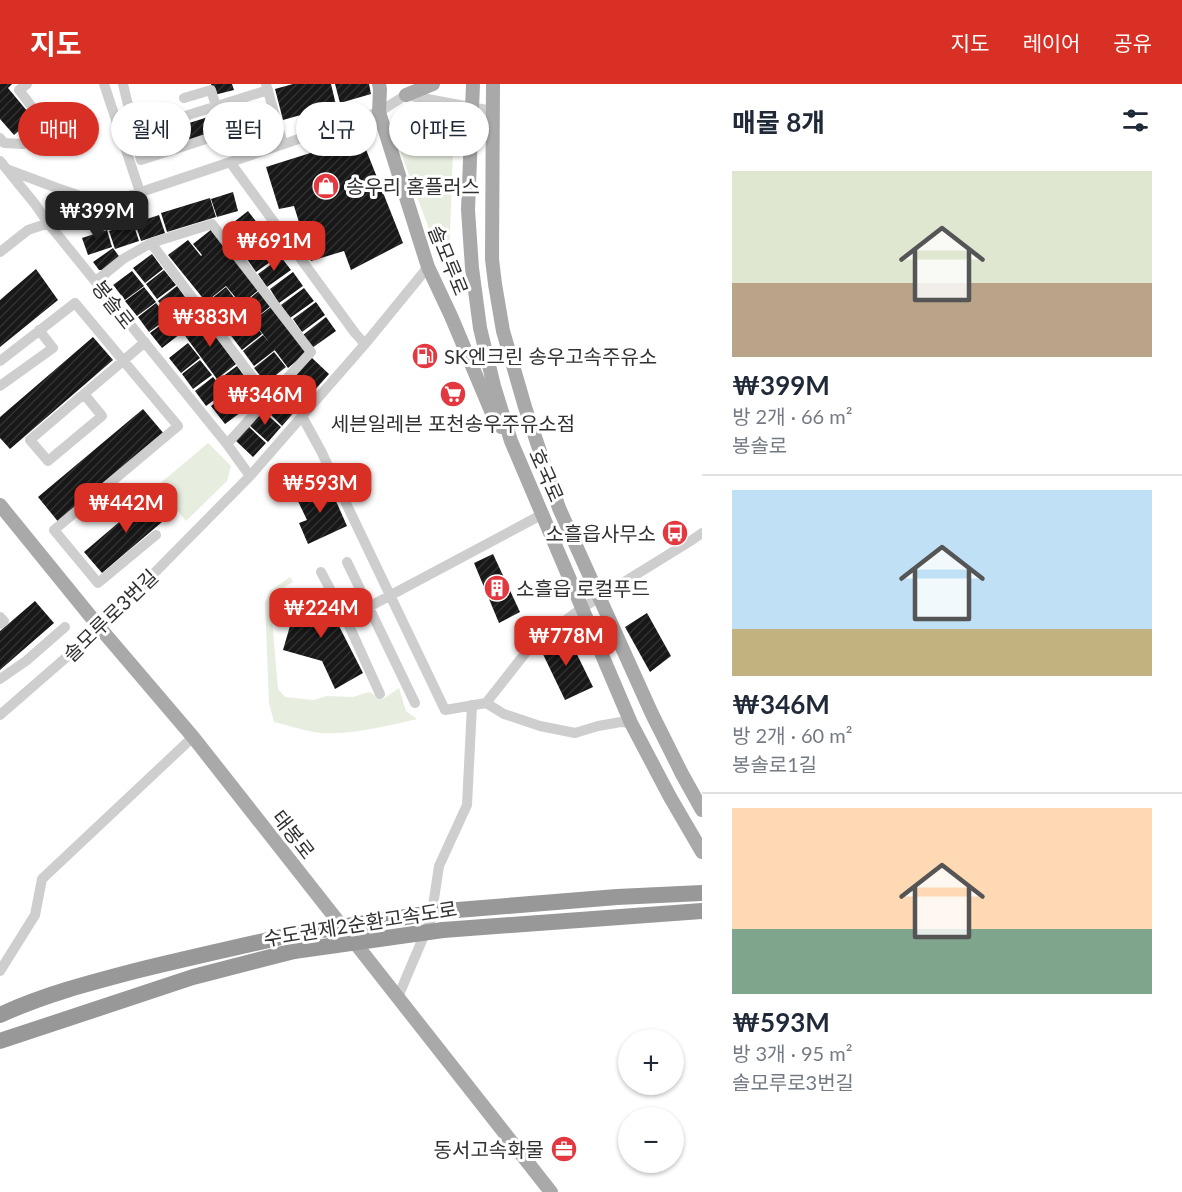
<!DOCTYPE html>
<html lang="ko">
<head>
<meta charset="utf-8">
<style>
  :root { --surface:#fff; --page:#f2f2f3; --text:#1f2937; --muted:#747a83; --line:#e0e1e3; --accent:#d93025 }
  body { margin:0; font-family:Lato,"Noto Sans KR",sans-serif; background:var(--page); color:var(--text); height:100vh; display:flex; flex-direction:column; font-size:22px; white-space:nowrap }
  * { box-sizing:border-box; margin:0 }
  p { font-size:20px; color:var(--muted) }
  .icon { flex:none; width:33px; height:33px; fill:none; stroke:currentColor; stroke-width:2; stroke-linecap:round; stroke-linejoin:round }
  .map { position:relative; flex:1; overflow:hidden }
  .sheet { display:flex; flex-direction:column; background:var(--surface); width:480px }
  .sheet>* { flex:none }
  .guide { position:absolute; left:18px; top:18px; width:570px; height:54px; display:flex; gap:12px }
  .controls { position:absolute; left:618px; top:945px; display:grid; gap:12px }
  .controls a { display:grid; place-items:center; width:66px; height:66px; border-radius:50%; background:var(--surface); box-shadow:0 2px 4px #0004; font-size:30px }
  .price { position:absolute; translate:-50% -51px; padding:0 14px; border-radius:12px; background:var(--accent); color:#fff; font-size:20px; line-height:39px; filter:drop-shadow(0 2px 3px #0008) }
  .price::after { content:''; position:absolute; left:50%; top:36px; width:18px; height:14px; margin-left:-9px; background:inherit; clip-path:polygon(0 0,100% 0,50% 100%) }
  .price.selected { background:#222; color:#fff }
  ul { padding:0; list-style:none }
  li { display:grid; align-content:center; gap:12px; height:318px; padding:0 30px }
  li+li { border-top:2px solid var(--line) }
  li span { display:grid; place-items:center; height:186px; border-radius:0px; color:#555 }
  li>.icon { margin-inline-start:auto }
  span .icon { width:108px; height:108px; fill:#fffc; stroke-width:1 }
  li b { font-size:26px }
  h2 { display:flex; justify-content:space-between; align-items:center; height:72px; padding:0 30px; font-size:26px }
  .tag { padding:0 21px; border-radius:27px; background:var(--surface); box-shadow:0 2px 4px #0004; font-size:21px; line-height:54px }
  .tag.selected { background:var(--accent); color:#fff }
  header { display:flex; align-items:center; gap:36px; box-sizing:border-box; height:84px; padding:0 30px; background:var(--accent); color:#fff }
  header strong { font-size:28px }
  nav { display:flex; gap:33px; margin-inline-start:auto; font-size:21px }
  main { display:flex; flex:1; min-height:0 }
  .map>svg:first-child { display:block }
  .green { fill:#e7eee0 }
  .building { fill:url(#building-hatch) }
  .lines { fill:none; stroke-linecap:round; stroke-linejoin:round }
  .minor { stroke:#cecece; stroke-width:10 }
  .major { stroke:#a9a9a9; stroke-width:14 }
  .highway { stroke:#989898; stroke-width:16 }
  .highway-bridge { stroke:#989898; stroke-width:16 }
  .labels { text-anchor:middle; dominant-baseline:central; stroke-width:6; stroke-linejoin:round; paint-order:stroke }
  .poi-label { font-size:20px; fill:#313131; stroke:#fff; text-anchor:start }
  .street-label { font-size:20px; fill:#313131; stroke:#fff }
</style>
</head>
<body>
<header>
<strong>지도</strong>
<nav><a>지도</a><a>레이어</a><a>공유</a></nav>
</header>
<main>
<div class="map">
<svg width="702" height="1108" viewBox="0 0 702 1108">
  <defs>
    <pattern id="building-hatch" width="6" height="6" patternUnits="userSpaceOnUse" patternTransform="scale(1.5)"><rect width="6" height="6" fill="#181818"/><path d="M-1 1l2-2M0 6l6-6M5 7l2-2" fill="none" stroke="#313131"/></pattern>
  </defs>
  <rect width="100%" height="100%" fill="#fff"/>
  <!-- green -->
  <path class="green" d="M452 35 453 69 449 174 440 175 401 69 399 38Z
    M208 359 231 382 227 397 186 437 157 402Z
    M290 493 293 498 273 510 271 523 278 605 285 613 314 616 327 612 353 613 369 608 383 615 399 604 406 627 417 635C386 642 352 651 320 649 304 647 288 641 274 638L269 619 265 519 270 507Z"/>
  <!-- building -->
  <path class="building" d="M0 0H12L8 4 33 34 14 51 0 35Z
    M211 0H232L234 6 214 11Z
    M293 0H331L336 21 283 36 275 5Z
    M335 0H369L371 10 340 19Z
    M148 19 157 49 221 29 227 47 148 72 132 24Z
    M361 53 403 159 351 186 344 167 311 177 294 122 279 125 266 83Z
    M233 108 238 127 217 133 211 115Z
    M210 114 216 133 167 148 161 129Z
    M248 127 258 140 234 158 225 145Z
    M159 131 165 149 141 157 135 139Z
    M133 139 139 157 115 165 109 147Z
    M259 143 269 156 246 173 236 160Z
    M212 145 260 205 241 220 226 202 206 218 168 171 188 156 201 172 202 171 193 160Z
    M107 146 112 163 88 171 82 154Z
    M270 158 280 171 256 188 247 175Z
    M113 164 121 175 106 186H99L93 178Z
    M152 170 163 185 145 199 133 184Z
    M281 173 291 186 267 203 258 190Z
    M36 185 58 216 0 263V216Z
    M164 186 176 201 157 215 146 200Z
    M132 187 144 202 125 216 113 201Z
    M293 188 303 202 279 219 270 205Z
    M177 202 188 217 170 232 158 217Z
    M144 203 156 218 137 232 125 217Z
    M226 203 262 250 242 266 206 219Z
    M304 204 314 217 290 234 281 221Z
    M260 206 272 221 253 236 242 221Z
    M189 218 200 233 182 248 170 233Z
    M316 218 325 231 302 248 293 235Z
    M156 219 168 234 149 248 138 233Z
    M272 222 306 269 288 284 253 237Z
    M326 233 336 247 312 264 303 251Z
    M202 234 236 280 217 295 183 249Z
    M169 235 180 250 162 264 150 249Z
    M263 251 275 266 254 282 243 267Z
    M93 253 113 276 10 365 0 354V333Z
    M188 259 200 274 181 289 169 274Z
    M274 268 286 283 266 299 254 284Z
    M311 273 329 290 313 308 295 291Z
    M200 276 212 291 193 305 182 290Z
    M237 282 248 297 230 311 218 296Z
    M213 293 225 308 206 322 195 307Z
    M292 293 311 311 298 325 279 308Z
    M250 297 262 312 243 327 232 312Z
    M226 310 240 329 225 340 211 322Z
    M277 310 295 327 282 342 264 324Z
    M143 325 165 351 60 440 38 413Z
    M262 326 281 343 268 358 249 341Z
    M248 342 266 359 253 373 235 356Z
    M328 399 347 442 308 460 299 439 307 436 296 413Z
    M151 411 169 432 102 489 84 468Z
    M493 470 520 528 499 539 474 479Z
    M320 505 363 589 335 605 322 577 283 566 292 535 286 524Z
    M35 517 54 539 0 586V547Z
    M647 529 671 572 650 588 625 543Z
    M566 548 593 603 565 616 540 564Z"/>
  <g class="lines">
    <!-- minor -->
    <path class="minor" d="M104 0 140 108
      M123 0 141 76 240 44 232 18
      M266 0 283 60
      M184 14 211 6 216 22
      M166 38 268 6
      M0 54 4 59 23 60 39 32 19 6 27 0
      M0 77 35 120 48 139 227 360 250 392
      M230 78 355 249 365 260
      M9 86 57 104 104 120
      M151 159 268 314
      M0 168 28 146 379 28 406 11 492 27
      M96 197 123 175 151 159 212 140 311 268 227 360
      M0 277 75 219 178 342 54 446 98 499 156 451
      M0 302 53 264 39 246
      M84 310 102 332 48 377 30 356C68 323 107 291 145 258
      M303 334 321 367 445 626 486 619 531 562 582 524 692 456 702 449
      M347 478 415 619
      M321 488 346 535
      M0 533 4 537 0 540
      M0 595 26 577 65 543
      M380 610 346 535 543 430
      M486 619 504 630 540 642 575 649 598 642 621 638 631 639
      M0 631 100 544 250 392 365 260 428 183
      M0 887 35 831 42 795 193 653
      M398 913 431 835 439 782 467 721 472 621"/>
    <!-- major -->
    <path class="major" d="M379 0 380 5 379 28 428 183 451 232 494 334 501 343
      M473 0 468 126 472 184 480 244 494 302 511 357 631 639 670 713 702 768
      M493 0 492 175 495 200 503 247 525 323 559 424 652 630 682 690 702 726
      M406 11 433 0
      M0 421 100 544 193 653 551 1108"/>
    <!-- highway -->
    <path class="highway" d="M445 827 617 813 702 809
      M443 846 702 827
      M0 931C43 911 89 899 135 887 188 874 242 862 295 850
      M0 957 193 893 294 867"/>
    <!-- highway-bridge -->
    <path class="highway-bridge" d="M295 850 445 827
      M294 867 443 846"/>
  </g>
  <!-- icons -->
  <defs>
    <symbol id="shop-disc" viewBox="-11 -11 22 22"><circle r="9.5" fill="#e3383f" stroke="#fff"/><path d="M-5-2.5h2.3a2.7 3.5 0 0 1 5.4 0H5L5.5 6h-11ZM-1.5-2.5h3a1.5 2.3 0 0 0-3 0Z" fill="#fff"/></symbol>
    <symbol id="fuel-disc" viewBox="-11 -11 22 22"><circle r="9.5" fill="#e3383f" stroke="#fff"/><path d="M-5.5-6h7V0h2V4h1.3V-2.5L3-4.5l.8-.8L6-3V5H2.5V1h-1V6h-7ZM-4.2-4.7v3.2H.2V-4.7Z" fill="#fff"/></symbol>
    <symbol id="supermarket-disc" viewBox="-11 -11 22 22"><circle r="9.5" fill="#e3383f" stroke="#fff"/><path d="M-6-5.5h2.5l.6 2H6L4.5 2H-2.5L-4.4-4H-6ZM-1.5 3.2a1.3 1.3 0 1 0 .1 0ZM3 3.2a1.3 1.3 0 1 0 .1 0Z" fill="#fff"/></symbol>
    <symbol id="bus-disc" viewBox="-11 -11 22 22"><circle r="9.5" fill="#e3383f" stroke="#fff"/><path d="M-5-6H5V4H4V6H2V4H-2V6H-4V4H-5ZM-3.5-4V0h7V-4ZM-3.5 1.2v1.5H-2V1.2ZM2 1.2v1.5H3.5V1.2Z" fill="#fff"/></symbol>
    <symbol id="building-disc" viewBox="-11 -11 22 22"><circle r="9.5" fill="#e3383f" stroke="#fff"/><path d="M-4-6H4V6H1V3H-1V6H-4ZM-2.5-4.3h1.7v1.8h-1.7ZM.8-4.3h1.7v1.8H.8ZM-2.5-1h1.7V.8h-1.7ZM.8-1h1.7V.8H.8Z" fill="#fff"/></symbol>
    <symbol id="office-disc" viewBox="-11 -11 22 22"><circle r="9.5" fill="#e3383f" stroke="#fff"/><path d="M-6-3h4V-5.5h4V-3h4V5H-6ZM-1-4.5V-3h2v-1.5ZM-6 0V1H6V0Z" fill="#fff"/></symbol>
  </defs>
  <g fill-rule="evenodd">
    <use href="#shop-disc" x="311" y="87" width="30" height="30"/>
    <use href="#fuel-disc" x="410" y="257" width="30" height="30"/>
    <use href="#supermarket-disc" x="438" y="295" width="30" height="30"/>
    <use href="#bus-disc" x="660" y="434" width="30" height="30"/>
    <use href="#building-disc" x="482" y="489" width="30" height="30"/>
    <use href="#office-disc" x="549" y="1050" width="30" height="30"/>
  </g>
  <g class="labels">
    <!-- poi labels -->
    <g class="poi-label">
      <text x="346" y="102">송우리 홈플러스</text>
      <text x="444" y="272">SK엔크린 송우고속주유소</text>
      <text x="453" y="339" text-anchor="middle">세븐일레븐 포천송우주유소점</text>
      <text x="656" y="449" text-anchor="end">소흘읍사무소</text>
      <text x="516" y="504">소흘읍 로컬푸드</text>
      <text x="544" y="1065" text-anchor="end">동서고속화물</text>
    </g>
    <!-- street labels -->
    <g class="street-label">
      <text transform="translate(449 176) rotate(68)">솔모루로</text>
      <text transform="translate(114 220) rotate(52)">봉솔로</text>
      <text transform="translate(547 391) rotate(66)">호국로</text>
      <text transform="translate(110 531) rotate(-44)">솔모루로3번길</text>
      <text transform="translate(294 750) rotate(52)">태봉로</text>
      <text transform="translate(360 839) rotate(-9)">수도권제2순환고속도로</text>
    </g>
  </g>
</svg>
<div class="controls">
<a>+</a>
<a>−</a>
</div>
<b class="price selected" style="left:97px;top:158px">₩399M</b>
<b class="price" style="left:274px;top:188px">₩691M</b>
<b class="price" style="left:210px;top:264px">₩383M</b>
<b class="price" style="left:265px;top:342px">₩346M</b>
<b class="price" style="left:320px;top:430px">₩593M</b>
<b class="price" style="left:126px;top:450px">₩442M</b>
<b class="price" style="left:321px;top:555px">₩224M</b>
<b class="price" style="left:566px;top:583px">₩778M</b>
<div class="guide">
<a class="tag selected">매매</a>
<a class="tag">월세</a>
<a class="tag">필터</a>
<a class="tag">신규</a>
<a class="tag">아파트</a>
</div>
</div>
<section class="sheet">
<h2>매물 8개<svg class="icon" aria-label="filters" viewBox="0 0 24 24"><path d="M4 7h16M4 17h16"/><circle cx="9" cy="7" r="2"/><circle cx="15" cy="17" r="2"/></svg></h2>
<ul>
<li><span style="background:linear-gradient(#dfe7d0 60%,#b9a48a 0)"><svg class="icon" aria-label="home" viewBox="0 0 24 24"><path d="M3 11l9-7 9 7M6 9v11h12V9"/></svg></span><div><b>₩399M</b><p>방 2개 · 66 m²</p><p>봉솔로</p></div></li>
<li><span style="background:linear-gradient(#bfe0f5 75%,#c2b280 0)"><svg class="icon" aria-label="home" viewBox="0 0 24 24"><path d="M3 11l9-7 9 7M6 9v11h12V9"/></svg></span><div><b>₩346M</b><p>방 2개 · 60 m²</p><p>봉솔로1길</p></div></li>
<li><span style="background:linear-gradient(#ffd9b3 65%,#7fa58c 0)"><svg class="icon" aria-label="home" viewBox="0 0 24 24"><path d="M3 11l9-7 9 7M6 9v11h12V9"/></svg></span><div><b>₩593M</b><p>방 3개 · 95 m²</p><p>솔모루로3번길</p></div></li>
</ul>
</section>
</main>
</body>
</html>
